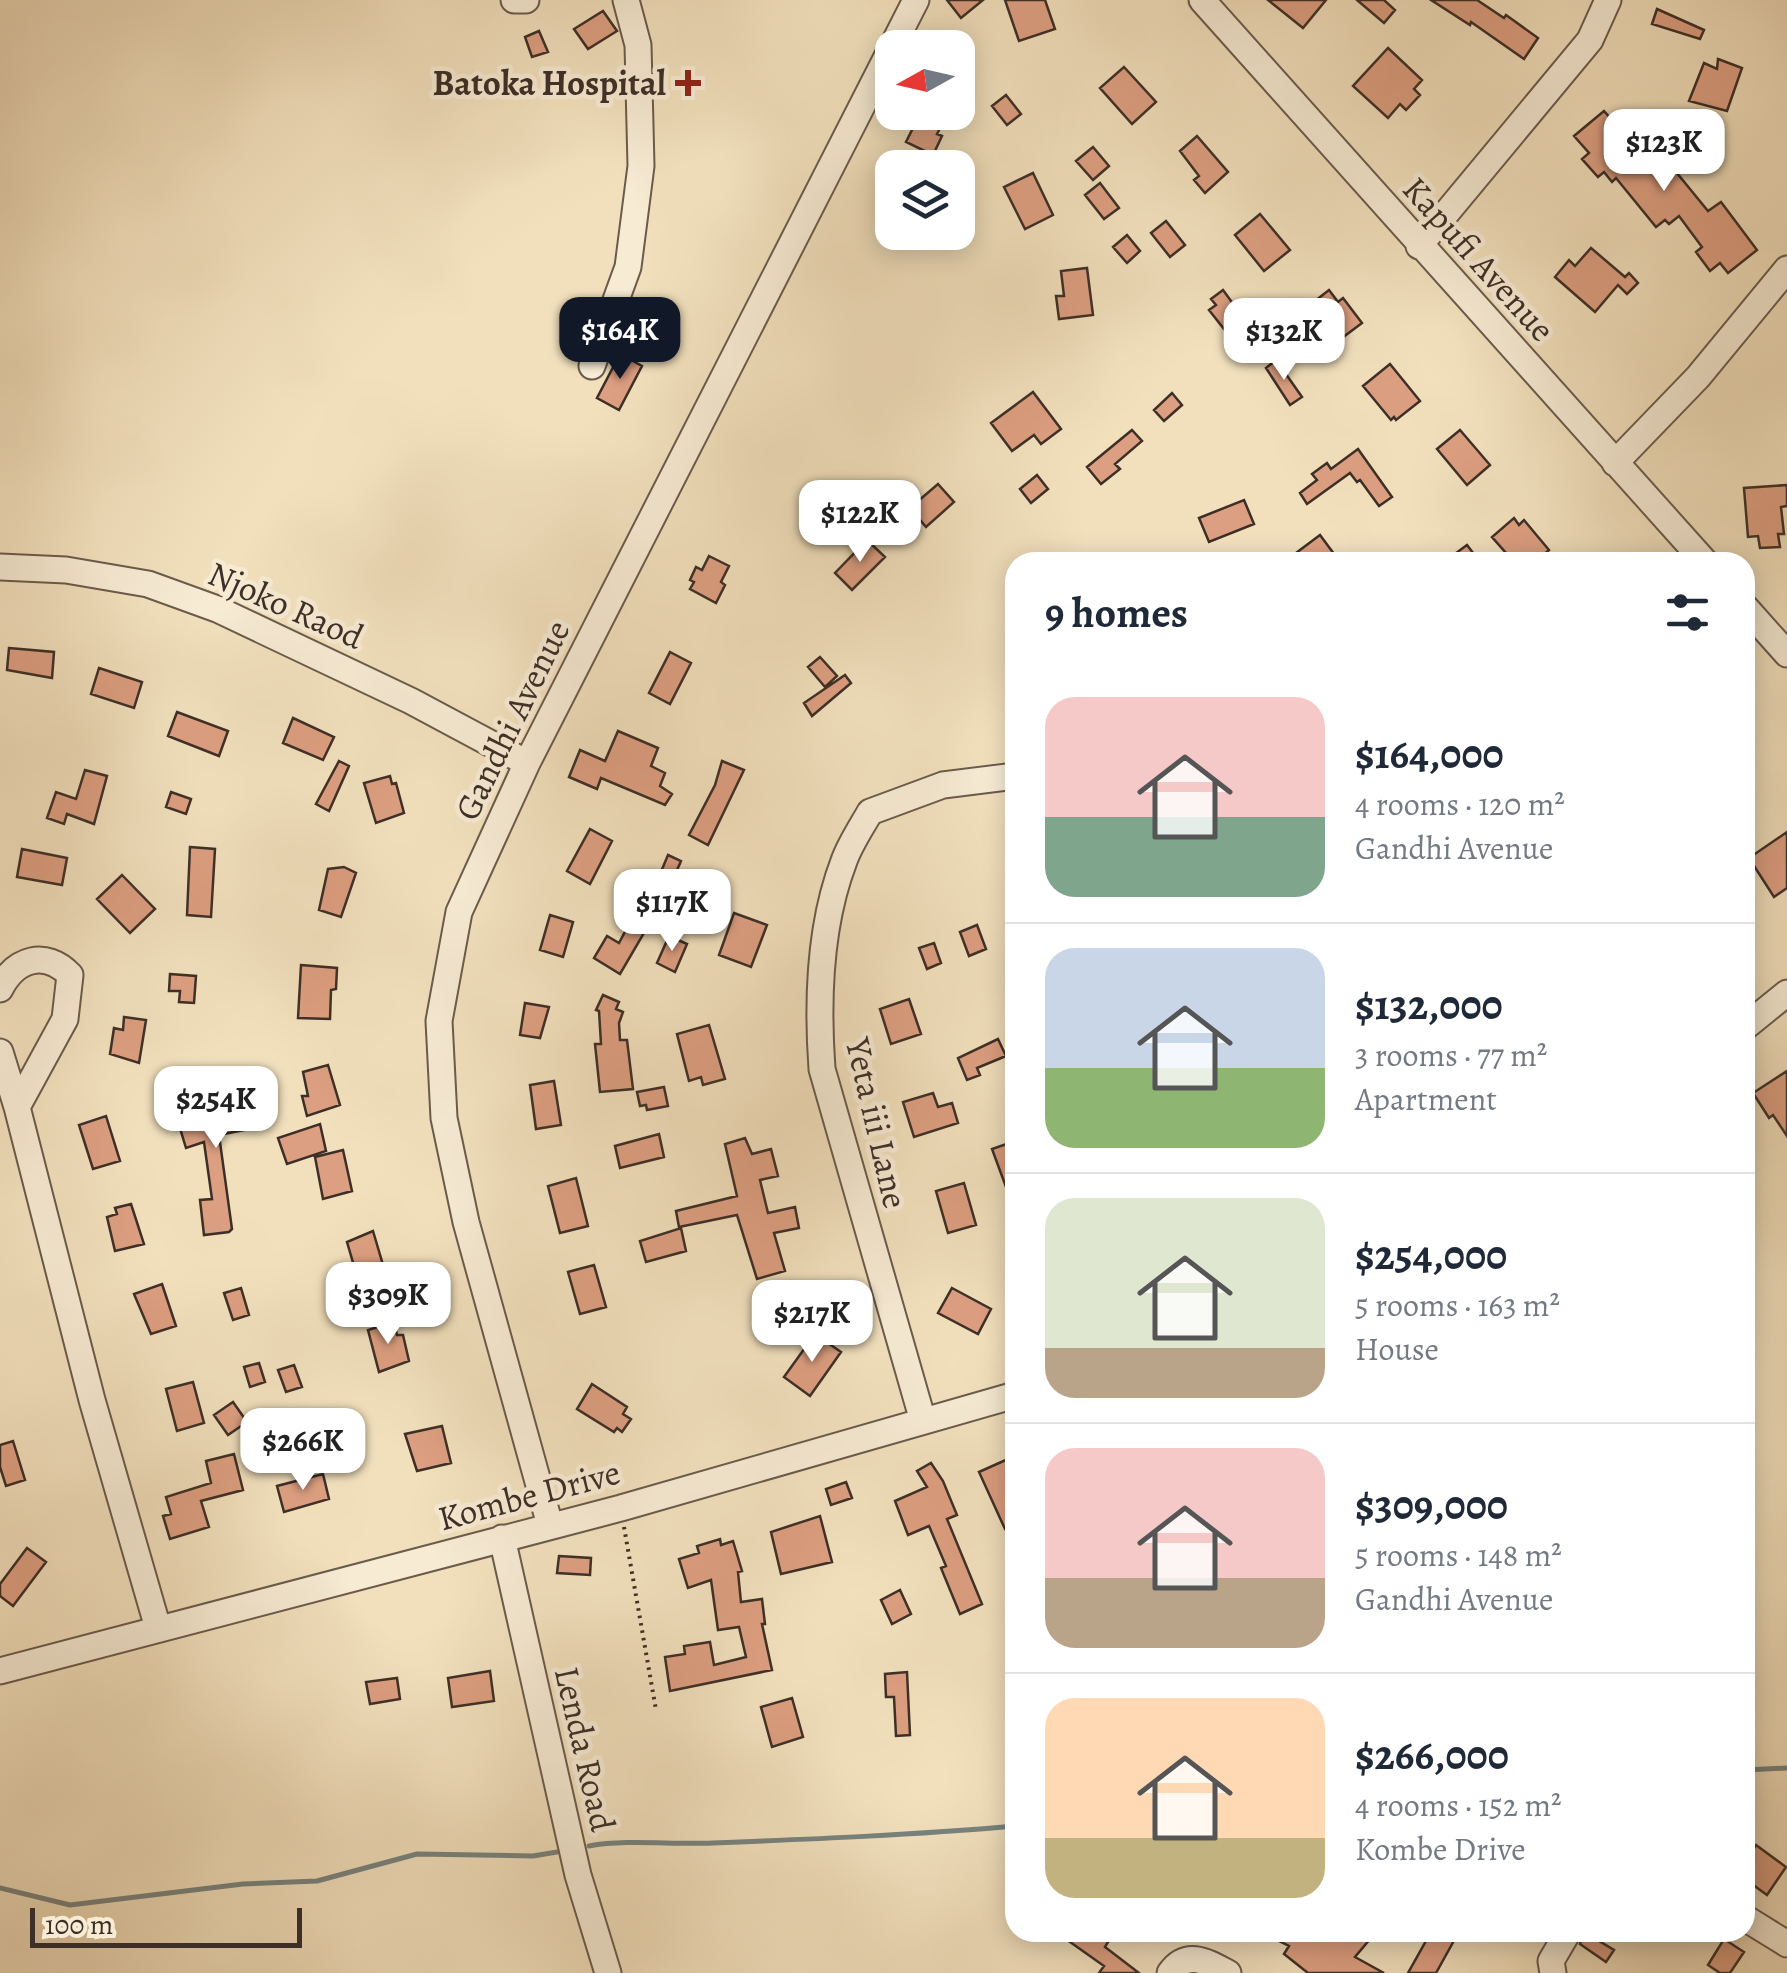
<!DOCTYPE html>
<html lang="en">
<head>
<meta charset="utf-8">
<style>
  :root { --surface:#fff; --page:#f6f6f7; --text:#1f2937; --muted:#747a83; --line:#e0e1e3; --accent:#111827 }
  body { margin:0; font-family:Alegreya,serif; background:var(--page); color:var(--text); height:100vh; display:flex; flex-direction:column; font-size:38px; white-space:nowrap }
  * { box-sizing:border-box; margin:0 }
  p { font-size:32px; color:var(--muted) }
  .icon { flex:none; width:55px; height:55px; fill:none; stroke:currentColor; stroke-width:2; stroke-linecap:round; stroke-linejoin:round }
  .map { position:relative; flex:1; overflow:hidden }
  .panel { position:absolute; left:1005px; top:552px; width:750px; height:1390px; display:flex; flex-direction:column; background:var(--surface); border-radius:30px; box-shadow:0 5px 25px #0003 }
  .panel>* { flex:none }
  .needle { width:65px; rotate:262deg }
  .controls { position:absolute; left:875px; top:30px; display:grid; gap:20px }
  .controls a { display:grid; place-items:center; width:100px; height:100px; border-radius:20px; background:var(--surface); box-shadow:0 5px 25px #0003; font-size:50px }
  .scale { position:absolute; left:30px; bottom:25px; width:272px; box-sizing:border-box; padding-left:10px; border:5px solid #3d2f27; border-top:0; font-size:28px; line-height:35px; white-space:nowrap; color:#3d2f27; -webkit-text-stroke:8px #f7ebd4; paint-order:stroke }
  .price { position:absolute; translate:-50% -85px; padding:0 22px; border-radius:20px; background:#fff; color:#222; font-size:32px; line-height:65px; filter:drop-shadow(0 2px 5px #0008) }
  .price::after { content:''; position:absolute; left:50%; top:60px; width:30px; height:22px; margin-left:-15px; background:inherit; clip-path:polygon(0 0,100% 0,50% 100%) }
  .price.active { background:var(--accent); color:#fff }
  ul { padding:0; list-style:none }
  li { display:flex; align-items:center; gap:30px; height:250px; padding:0 40px }
  li+li { border-top:2px solid var(--line) }
  li span { display:grid; place-items:center; flex:none; width:280px; height:200px; border-radius:30px; color:#555 }
  li>.icon { margin-inline-start:auto }
  span .icon { width:120px; height:120px; fill:#fffc; stroke-width:1 }
  li b { font-size:42px }
  h2 { display:flex; justify-content:space-between; align-items:center; height:120px; padding:0 40px; font-size:42px }
  .map>svg:first-child { display:block }
  .lines { fill:none; stroke-linecap:round; stroke-linejoin:round }
  .stream { stroke:#77837f; stroke-width:5 }
  .building { fill:#dd9f81; stroke:#3d2f27; stroke-width:2.5 }
  .minor-casing { stroke:#6a5b4c; stroke-width:29 }
  .path { stroke:#3d2f27; stroke-width:4; stroke-dasharray:2.5 5; stroke-linecap:butt }
  .minor { stroke:#f7ebd4; stroke-width:25 }
  .poi-dot { fill:#8f2418; stroke:#f7ebd4; stroke-width:4 }
  .labels { text-anchor:middle; dominant-baseline:central; stroke-width:9; stroke-linejoin:round; paint-order:stroke }
  .poi-label { font-size:35px; font-weight:bold; fill:#3d2f27; stroke:#f7ebd4; text-anchor:end }
  .street-label { font-size:35px; fill:#3d2f27; stroke:#f7ebd4 }
</style>
</head>
<body>
<div class="map">
<svg width="1787" height="1973" viewBox="0 0 1787 1973">
  <rect width="100%" height="100%" fill="#f2e0bd"/>
  <filter id="stains"><feTurbulence type="fractalNoise" baseFrequency=".002" numOctaves="4"/><feColorMatrix values="0 0 0 0 .2 0 0 0 0 .09 0 0 0 0 .02 0 0 0 .5 -.17"/></filter>
  <radialGradient id="worn" r=".72"><stop offset=".6" stop-color="#630" stop-opacity="0"/><stop offset="1" stop-color="#630" stop-opacity=".3"/></radialGradient>
  <g class="lines">
    <!-- stream -->
    <path class="stream" d="M1745 1770 1787 1768
      M589 1846C629 1839 671 1845 713 1843 814 1839 914 1835 1015 1826
      M0 1888 70 1905 243 1884 317 1881 417 1854 533 1856 557 1852"/>
  </g>
  <!-- building -->
  <path class="building" d="M947 0H983L961 18Z
    M1005 0H1045L1055 29 1019 41Z
    M1268 0H1326L1303 28Z
    M1357 0H1384L1395 10 1384 23Z
    M1431 0H1477L1504 18 1506 15 1538 38 1524 59 1471 22 1470 25Z
    M1657 9 1704 30 1700 39 1652 24Z
    M603 11 617 31 588 49 574 29Z
    M539 31 548 52 532 57 525 37Z
    M1388 48 1422 80 1414 89 1420 95 1406 110 1400 104 1388 118 1353 86Z
    M1718 59 1742 68 1727 111 1689 101 1704 63 1717 69Z
    M1124 67 1156 102 1132 124 1100 88Z
    M1006 95 1021 114 1007 125 992 106Z
    M1604 111 1652 165 1663 156 1708 211 1721 202 1757 250 1728 273 1720 263 1710 271 1696 252 1702 247 1679 216 1669 224 1665 220 1656 227 1616 178 1612 182 1604 172 1598 177 1582 159 1589 153 1574 136Z
    M921 112H937L946 117 937 134 942 136 933 155 906 142Z
    M1197 136 1228 172 1205 193 1194 180 1199 176 1180 151Z
    M1093 147 1109 166 1093 180 1076 161Z
    M1033 173 1053 215 1025 229 1004 187Z
    M1100 183 1119 208 1104 219 1085 195Z
    M1260 214 1290 250 1264 271 1235 235Z
    M1166 221 1185 245 1170 257 1151 233Z
    M1127 235 1140 251 1127 263 1113 247Z
    M1591 248 1625 277 1629 273 1638 283 1627 294 1618 285 1595 312 1555 277 1569 260 1575 266Z
    M1087 268 1093 315 1059 319 1056 296H1064L1061 271Z
    M1223 290 1242 316 1224 329 1209 310 1216 305 1211 299Z
    M1329 290 1338 302 1343 298 1362 323 1338 341 1330 331 1326 334 1306 308Z
    M620 354 642 366 619 410 597 398Z
    M1276 360 1302 397 1290 405 1266 368Z
    M1390 364 1420 401 1396 420 1394 417 1391 420 1363 386Z
    M1033 392 1061 429 1041 444 1034 435 1012 451 991 423Z
    M1172 393 1182 405 1164 421 1154 410Z
    M1132 430 1142 441 1115 464 1120 469 1101 484 1087 467Z
    M1460 430 1490 465 1467 485 1437 449Z
    M1358 449 1392 497 1379 506 1360 480 1357 482 1350 473 1307 504 1300 493 1317 480 1312 474 1327 463 1331 469Z
    M1037 475 1048 489 1031 503 1020 489Z
    M938 484 954 502 926 527 910 508Z
    M1787 485V506L1781 507 1784 534H1778L1780 547 1760 548 1758 536 1748 537 1744 488Z
    M1244 500 1254 524 1209 542 1199 518Z
    M1514 518 1519 525 1524 520 1549 550 1535 562H1514L1492 537Z
    M1320 535 1340 562H1284Z
    M867 540 885 557 852 590 835 573Z
    M1467 545 1480 562H1444Z
    M709 556 729 566 721 582 725 585 716 603 690 589 694 582 690 580 696 567 702 570Z
    M9 648 54 652 52 678 7 670Z
    M670 652 691 663 670 704 649 693Z
    M820 657 837 676 825 687 808 667Z
    M99 668 142 682 134 708 91 694Z
    M845 675 851 683 812 716 804 703Z
    M177 712 228 731 219 756 168 736Z
    M293 718 334 737 323 760 283 743Z
    M618 731 658 748 651 766 665 773 660 786 672 794 665 805 601 778 597 789 569 777 580 750 605 761Z
    M339 761 349 766 329 811 316 804Z
    M722 761 744 770 708 845 689 835 715 785Z
    M85 770 107 776 94 824 67 814 64 824 47 818 56 792 76 799Z
    M390 776 392 784 396 783 404 813 376 823 364 783Z
    M171 792 191 799 186 814 166 807Z
    M590 829 612 841 590 884 567 871Z
    M1787 832V888L1774 897 1749 858Z
    M190 847 215 849 211 917 187 915Z
    M22 849 67 858 62 885 17 877Z
    M668 855 681 861 665 897 620 974 594 958 607 936 619 943 648 888 653 891Z
    M344 867 356 873 341 917 319 910 328 869Z
    M122 875 155 909 130 933 97 899Z
    M734 913 767 925 751 967 719 955Z
    M550 915 573 922 563 957 540 950Z
    M977 925 986 949 969 956 960 932Z
    M669 936 687 944 675 972 657 963Z
    M934 943 941 963 927 969 919 948Z
    M301 965 337 968 336 989 331 990 330 1019 298 1018Z
    M170 974 196 976 194 1003 179 1002 180 991H169Z
    M603 995 619 1002 616 1009 623 1012 619 1023 620 1040H627L633 1089 600 1092 595 1044H601L599 1011 596 1010Z
    M909 999 921 1034 891 1044 880 1009Z
    M525 1003 549 1007 540 1038 520 1035Z
    M124 1017 146 1020 139 1063 110 1054 114 1028 123 1030Z
    M709 1025 725 1079 703 1085 701 1077 689 1081 677 1034Z
    M998 1039 1006 1056 977 1068 980 1075 967 1080 958 1058Z
    M328 1065 340 1105 307 1116 302 1096H308L303 1072Z
    M1787 1071V1136L1773 1115 1769 1118 1753 1093Z
    M554 1081 561 1125 536 1129 530 1085Z
    M664 1087 668 1106 647 1110 646 1105 640 1106 637 1092Z
    M233 1091 234 1097 243 1095 244 1104 249 1103 254 1128 219 1135 232 1229 229 1232 204 1235 200 1200 212 1199 204 1142 186 1148 176 1115 215 1104 213 1095Z
    M933 1093 938 1107 952 1103 958 1123 914 1137 903 1102Z
    M106 1116 120 1161 93 1169 79 1125Z
    M320 1124 326 1151 287 1164 278 1138Z
    M659 1134 664 1157 620 1168 615 1146Z
    M745 1138 752 1154 771 1149 778 1176 760 1180 768 1213 795 1207 799 1228 774 1233 785 1271 757 1279 737 1215 679 1227 676 1211 737 1196 725 1144Z
    M1015 1141V1206H1013L992 1149Z
    M343 1150 352 1191 323 1199 315 1157Z
    M576 1178 588 1226 560 1233 548 1186Z
    M964 1183 976 1225 948 1233 936 1191Z
    M131 1204 144 1244 115 1251 107 1217 117 1214 115 1208Z
    M681 1228 686 1251 646 1262 640 1241Z
    M373 1231 386 1275 359 1283 347 1242Z
    M594 1265 606 1307 580 1314 568 1272Z
    M162 1284 176 1326 151 1334 134 1294Z
    M241 1288 249 1315 233 1320 224 1293Z
    M952 1288 991 1309 978 1334 938 1313Z
    M394 1322 397 1335H403L409 1361 379 1372 368 1330Z
    M815 1334 841 1352 810 1396 784 1377Z
    M259 1363 265 1382 250 1387 244 1367Z
    M294 1365 302 1387 286 1392 278 1370Z
    M193 1382 204 1423 177 1431 166 1389Z
    M592 1384 627 1407 623 1414 631 1419 622 1432 617 1428 614 1432 577 1409Z
    M233 1402 247 1422 228 1435 214 1415Z
    M325 1421 326 1426 332 1424 336 1446 322 1451 318 1439 312 1440 309 1425Z
    M442 1426 451 1463 417 1471 405 1434Z
    M13 1441 25 1480 6 1486 0 1467V1445Z
    M234 1454 243 1490 201 1501 209 1527 170 1539 163 1516 171 1514 166 1497 211 1483 206 1461Z
    M1008 1459 1015 1475V1525L1005 1529 979 1472Z
    M931 1463 943 1481 957 1515 947 1519 982 1604 960 1614 941 1568 946 1566 929 1526 908 1535 895 1501 927 1487 917 1471Z
    M323 1474 329 1499 284 1512 277 1486Z
    M846 1482 852 1498 831 1505 826 1489Z
    M820 1516 832 1562 781 1574 771 1532Z
    M720 1539 721 1545 733 1541 742 1571 738 1572 741 1602 762 1599 765 1624H762L772 1670 670 1691 665 1657 685 1654 684 1646 710 1642 714 1665 746 1657 739 1627 718 1630 711 1580 688 1588 679 1559 699 1553 697 1546Z
    M27 1548 46 1562 13 1606 0 1596V1584Z
    M559 1556 591 1558 590 1575 557 1573Z
    M900 1590 911 1614 892 1624 881 1600Z
    M490 1671 494 1701 452 1707 448 1678Z
    M907 1672 910 1735 896 1736 894 1697H886L885 1674Z
    M397 1678 400 1699 370 1704 366 1682Z
    M792 1698 803 1737 772 1747 761 1707Z
    M1756 1845 1786 1867 1767 1895 1745 1879V1861Z
    M1056 1932H1114L1105 1947 1139 1973H1099L1104 1966Z
    M1261 1932H1376L1355 1957 1384 1973H1308L1284 1954 1289 1946Z
    M1431 1932H1448L1456 1937 1436 1973H1408Z
    M1584 1932 1614 1950 1606 1962 1580 1944Z
    M1724 1939 1744 1952 1730 1973H1720L1708 1965Z"/>
  <g class="lines">
    <defs>
      <path id="minor" d="M514 0H526
        M1202 0 1705 562
        M1419 246 1590 40 1608 0
        M592 366 628 267 641 166 638 45 626 0
        M1615 463 1698 377 1787 269
        M0 567 66 570 148 584 217 609 411 701 527 763
        M1745 607 1787 654
        M0 989C15 959 45 949 70 975L65 1019 17 1107
        M1745 1027 1787 993
        M0 1052 17 1107 92 1400 158 1628
        M923 1421 822 1069C817 1000 819 926 844 861 850 844 861 828 870 812L943 785 1015 776
        M550 1525 466 1222 444 1118 439 1021 459 912 527 763 916 0
        M502 1538 578 1875 608 1973
        M0 1671 621 1508 1015 1395
        M1745 1918 1787 1944
        M1170 1973C1187 1949 1207 1962 1228 1973
        M1553 1973 1551 1961 1568 1932"/>
    </defs>
    <!-- minor casing -->
    <use href="#minor" class="minor-casing"/>
    <!-- path -->
    <path class="path" d="M1059 562 1064 553 1080 562
      M624 1527 656 1710"/>
    <!-- minor -->
    <use href="#minor" class="minor"/>
  </g>
  <!-- markers -->
  <path class="poi-dot" d="M683 68h10v10h10v10h-10v10h-10v-10h-10v-10h10z"/>
  <g class="labels">
    <!-- poi labels -->
    <g class="poi-label">
      <text x="666" y="83">Batoka Hospital</text>
    </g>
    <!-- street labels -->
    <g class="street-label">
      <text transform="translate(1479 259) rotate(48)">Kapufi Avenue</text>
      <text transform="translate(286 605) rotate(24)">Njoko Raod</text>
      <text transform="translate(512 720) rotate(-64)">Gandhi Avenue</text>
      <text transform="translate(877 1123) rotate(77)">Yeta iii Lane</text>
      <text transform="translate(529 1495) rotate(-15)">Kombe Drive</text>
      <text transform="translate(585 1749) rotate(77)">Lenda Road</text>
    </g>
  </g>
  <rect width="100%" height="100%" filter="url(#stains)"/>
  <rect width="100%" height="100%" fill="url(#worn)"/>
</svg>
<div class="controls">
<a><svg class="needle" viewBox="-14 -14 28 28"><path d="M0-13l5 13h-10z" fill="#e53935"/><path d="M0 13l5-13h-10z" fill="#747a83"/></svg></a>
<a><svg class="icon" aria-label="layers" viewBox="0 0 24 24"><path d="M12 4l9 5-9 5-9-5zM3 14l9 5 9-5"/></svg></a>
</div>
<div class="scale">100 m</div>
<b class="price" style="left:1664px;top:194px">$123K</b>
<b class="price active" style="left:620px;top:382px">$164K</b>
<b class="price" style="left:1284px;top:383px">$132K</b>
<b class="price" style="left:860px;top:565px">$122K</b>
<b class="price" style="left:672px;top:954px">$117K</b>
<b class="price" style="left:216px;top:1151px">$254K</b>
<b class="price" style="left:388px;top:1347px">$309K</b>
<b class="price" style="left:812px;top:1365px">$217K</b>
<b class="price" style="left:303px;top:1493px">$266K</b>
<section class="panel">
<h2>9 homes<svg class="icon" aria-label="filters" viewBox="0 0 24 24"><path d="M4 7h16M4 17h16"/><circle cx="9" cy="7" r="2"/><circle cx="15" cy="17" r="2"/></svg></h2>
<ul>
<li><span style="background:linear-gradient(#f6c9c9 60%,#7fa58c 0)"><svg class="icon" aria-label="home" viewBox="0 0 24 24"><path d="M3 11l9-7 9 7M6 9v11h12V9"/></svg></span><div><b>$164,000</b><p>4 rooms · 120 m²</p><p>Gandhi Avenue</p></div></li>
<li><span style="background:linear-gradient(#c9d6e8 60%,#8fb573 0)"><svg class="icon" aria-label="home" viewBox="0 0 24 24"><path d="M3 11l9-7 9 7M6 9v11h12V9"/></svg></span><div><b>$132,000</b><p>3 rooms · 77 m²</p><p>Apartment</p></div></li>
<li><span style="background:linear-gradient(#dfe7d0 75%,#b9a48a 0)"><svg class="icon" aria-label="home" viewBox="0 0 24 24"><path d="M3 11l9-7 9 7M6 9v11h12V9"/></svg></span><div><b>$254,000</b><p>5 rooms · 163 m²</p><p>House</p></div></li>
<li><span style="background:linear-gradient(#f6c9c9 65%,#b9a48a 0)"><svg class="icon" aria-label="home" viewBox="0 0 24 24"><path d="M3 11l9-7 9 7M6 9v11h12V9"/></svg></span><div><b>$309,000</b><p>5 rooms · 148 m²</p><p>Gandhi Avenue</p></div></li>
<li><span style="background:linear-gradient(#ffd9b3 70%,#c2b280 0)"><svg class="icon" aria-label="home" viewBox="0 0 24 24"><path d="M3 11l9-7 9 7M6 9v11h12V9"/></svg></span><div><b>$266,000</b><p>4 rooms · 152 m²</p><p>Kombe Drive</p></div></li>
</ul>
</section>
</div>
</body>
</html>
